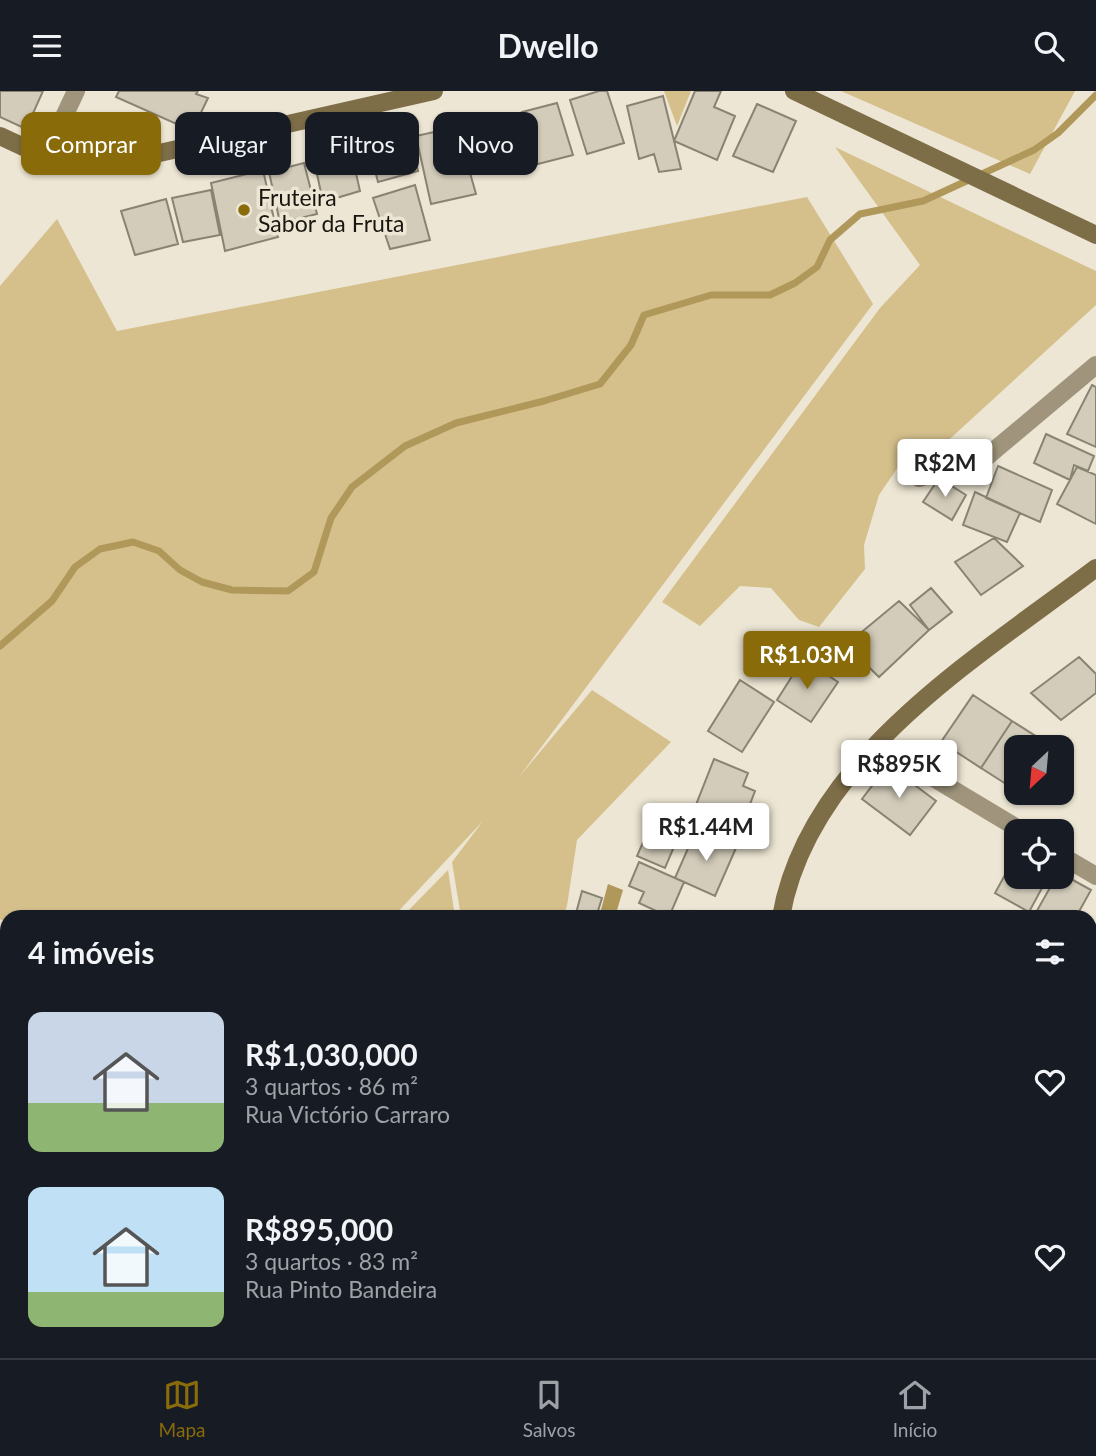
<!DOCTYPE html>
<html lang="pt">
<head>
<meta charset="utf-8">
<style>
  :root { --surface:#171b24; --page:#242831; --text:#f1f3f6; --muted:#9ea1a6; --line:#363941; --accent:#896b0a }
  body { margin:0; font-family:Lato,sans-serif; background:var(--page); color:var(--text); height:100vh; display:flex; flex-direction:column; font-size:26px; white-space:nowrap }
  * { box-sizing:border-box; margin:0 }
  p { font-size:23px; color:var(--muted) }
  .icon { flex:none; width:38px; height:38px; fill:none; stroke:currentColor; stroke-width:2; stroke-linecap:round; stroke-linejoin:round }
  .map { position:relative; flex:1; overflow:hidden }
  .side { position:absolute; left:0px; top:819px; width:1097px; height:448px; display:flex; flex-direction:column; background:var(--surface); border-radius:21px 21px 0 0; box-shadow:0 2px 5px #0004 }
  .side>* { flex:none }
  .hud { position:absolute; left:21px; top:21px; width:700px; height:63px; display:flex; gap:14px }
  .needle { width:46px; rotate:206deg }
  .tools { position:absolute; left:1004px; top:644px; display:grid; gap:14px }
  .tools a { display:grid; place-items:center; width:70px; height:70px; border-radius:14px; background:var(--surface); box-shadow:0 2px 5px #0004; font-size:35px }
  .price { position:absolute; translate:-50% -60px; padding:0 16px; border-radius:7px; background:#fff; color:#222; font-size:23px; line-height:46px; filter:drop-shadow(0 2px 4px #0008) }
  .price::after { content:''; position:absolute; left:50%; top:42px; width:21px; height:16px; margin-left:-10px; background:inherit; clip-path:polygon(0 0,100% 0,50% 100%) }
  .price.current { background:var(--accent); color:#fff }
  ul { padding:0; list-style:none }
  li { display:flex; align-items:center; gap:21px; height:175px; padding:0 28px }
  li span { display:grid; place-items:center; flex:none; width:196px; height:140px; border-radius:14px; color:#555 }
  li>.icon { margin-inline-start:auto }
  span .icon { width:84px; height:84px; fill:#fffc; stroke-width:1 }
  li b { font-size:30px }
  h2 { display:flex; justify-content:space-between; align-items:center; height:84px; padding:0 28px; font-size:30px }
  .chip { padding:0 24px; border-radius:14px; background:var(--surface); box-shadow:0 2px 5px #0004; font-size:24px; line-height:63px }
  .chip.current { background:var(--accent); color:#fff }
  header { display:flex; justify-content:space-between; align-items:center; height:91px; padding:0 28px; background:var(--surface); font-size:32px; font-weight:700 }
  .tabs { display:flex; justify-content:space-around; align-items:center; height:98px; border-top:2px solid var(--line); background:var(--surface); font-size:19px; color:var(--muted) }
  .tabs a { display:grid; justify-items:center; gap:4px }
  .tabs .current { color:var(--accent) }
  .map>svg:first-child { display:block }
  .green { fill:#d5c08c }
  .water { fill:#b0985a }
  .lines { fill:none; stroke-linecap:round; stroke-linejoin:round }
  .stream { stroke:#b0985a; stroke-width:7 }
  .building { fill:#d3ccbb; stroke:#898373; stroke-width:2 }
  .minor { stroke:#a0957c; stroke-width:18 }
  .secondary { stroke:#7e6e48; stroke-width:18 }
  .poi-dot { fill:#896b0a; stroke:#ede6d4; stroke-width:2.5 }
  .labels { text-anchor:middle; dominant-baseline:central; stroke-width:7; stroke-linejoin:round; paint-order:stroke }
  .poi-label { font-size:23px; fill:#191610; stroke:#ede6d4; text-anchor:start }
</style>
</head>
<body>
<header><svg class="icon" aria-label="menu" viewBox="0 0 24 24"><path d="M4 6h16M4 12h16M4 18h16"/></svg>Dwello<svg class="icon" aria-label="search" viewBox="0 0 24 24"><circle cx="10" cy="10" r="6"/><path d="M15 15l6 6"/></svg></header>
<div class="map">
<svg width="1096" height="1267" viewBox="0 0 1096 1267">
  <rect width="100%" height="100%" fill="#ede6d4"/>
  <!-- green -->
  <path class="green" d="M664 0H691L677 35Z
    M841 0H1075L1030 83Z
    M835 56 1096 180V214L929 367 898 376 879 404 864 454 865 478 819 536 799 529 771 497 740 495 700 535 662 511 880 217 920 174Z
    M807 106 873 213 519 686 592 599 671 651 577 749 567 815 563 826H461L452 771 483 730 393 826H7V832L0 828V195L57 128 117 240Z
    M448 779 455 826H402Z"/>
  <!-- water -->
  <path class="water" d="M608 793 623 799 615 826H599Z"/>
  <g class="lines">
    <!-- stream -->
    <path class="stream" d="M0 555 52 510 75 476 100 458 133 451 159 460 180 479 202 491 232 499 288 500 314 481 331 427 352 396 405 355 456 332 544 310 600 293 631 254 644 224 711 204H770L795 192 817 176 830 149 860 123 923 110 1034 59 1058 42 1096 4"/>
  </g>
  <!-- building -->
  <path class="building" d="M0 0H43L26 38 0 26Z
    M119 0H198L196 3 208 7 197 30 185 25 181 35 116 6Z
    M599 0H607L624 52 587 63 570 9Z
    M695 0H721L714 16 735 25 717 69 674 50Z
    M663 5 681 78 659 81 654 63 639 68 627 15Z
    M557 12 573 64 534 74 522 21Z
    M757 13 796 30 773 81 733 65Z
    M457 36 476 103 431 113 416 45Z
    M409 38 418 80 378 91 367 48Z
    M351 60 360 100 323 111 314 69Z
    M304 72 317 123 280 132 269 81Z
    M263 79 278 146 225 160 211 92Z
    M415 94 430 149 390 158 373 107Z
    M211 99 220 144 183 151 172 107Z
    M166 108 178 153 135 164 121 120Z
    M1092 294 1096 296V356L1067 343Z
    M1046 343 1094 365 1088 380 1074 374 1070 389 1034 372Z
    M998 375 1052 399 1040 431 986 407Z
    M1077 376 1096 384V433L1057 413Z
    M939 387 966 404 952 429 923 411Z
    M975 401 1020 422 1007 451 963 434Z
    M994 447 1023 475 981 504 955 471Z
    M931 497 952 521 929 539 910 514Z
    M899 510 929 539 879 586 846 554Z
    M1079 566 1096 583V602L1061 629 1031 602Z
    M803 568 838 591 811 631 777 609Z
    M740 589 774 611 742 661 708 640Z
    M973 604 1012 630 981 677 941 651Z
    M1012 630 1053 656H1017V700L981 677Z
    M714 668 748 682 743 695 755 700 739 742 692 724Z
    M888 674 936 710 910 744 862 708Z
    M696 739 736 757 715 805 675 787Z
    M648 740 676 751 665 777 637 765Z
    M1017 762V786H1048L1029 821 995 802Z
    M639 771 684 791 669 826 639 812 644 801 629 795Z
    M1062 783 1091 799 1076 826 1034 825 1056 786H1062Z
    M582 800 602 807 596 826H575Z
    M692 820 710 826H690Z
    M1008 820 1023 826H1005Z
    M1096 906V947L1090 944V918Z
    M1090 949 1096 950V985L1090 984Z
    M0 973 7 977 0 996Z
    M1096 999V1052L1090 1047V1006Z
    M1093 1114 1096 1115V1171L1094 1176 1090 1174V1118Z
    M0 1139 7 1142V1196L0 1193Z
    M7 1216V1235L0 1232Z
    M78 1260H101L98 1267Z
    M114 1260H164L160 1267H111Z
    M702 1260H760L754 1267H696Z
    M957 1260H974L971 1266Z
    M998 1260H1015L1012 1267Z
    M1023 1260H1062L1058 1267H1020Z"/>
  <g class="lines">
    <!-- minor -->
    <path class="minor" d="M45 66 76 0
      M919 387 984 368 1096 274
      M877 653 1022 740
      M1062 765 1096 785
      M1090 849 1096 843
      M1090 1084 1096 1087
      M0 1093 7 1096
      M357 1260 371 1267
      M888 1260 910 1267
      M823 1267 831 1260"/>
    <!-- secondary -->
    <path class="secondary" d="M794 0 1096 144
      M0 45 45 66 74 75 115 72 434 0
      M781 826C808 668 977 567 1096 477
      M853 1260 860 1267"/>
  </g>
  <!-- markers -->
  <circle class="poi-dot" cx="244" cy="119" r="7"/>
  <g class="labels">
    <!-- poi labels -->
    <g class="poi-label">
      <text x="258" y="106">Fruteira<tspan x="258" dy="26">Sabor da Fruta</tspan></text>
    </g>
  </g>
</svg>
<div class="tools">
<a><svg class="needle" viewBox="-14 -14 28 28"><path d="M0-13l5 13h-10z" fill="#e53935"/><path d="M0 13l5-13h-10z" fill="#9ea1a6"/></svg></a>
<a><svg class="icon" aria-label="locate" viewBox="0 0 24 24"><circle cx="12" cy="12" r="6"/><path d="M12 2v4M12 18v4M2 12h4M18 12h4"/></svg></a>
</div>
<b class="price" style="left:945px;top:408px">R$2M</b>
<b class="price current" style="left:807px;top:600px">R$1.03M</b>
<b class="price" style="left:899px;top:709px">R$895K</b>
<b class="price" style="left:706px;top:772px">R$1.44M</b>
<div class="hud">
<a class="chip current">Comprar</a>
<a class="chip">Alugar</a>
<a class="chip">Filtros</a>
<a class="chip">Novo</a>
</div>
<section class="side">
<h2>4 imóveis<svg class="icon" aria-label="filters" viewBox="0 0 24 24"><path d="M4 7h16M4 17h16"/><circle cx="9" cy="7" r="2"/><circle cx="15" cy="17" r="2"/></svg></h2>
<ul>
<li><span style="background:linear-gradient(#c9d6e8 65%,#8fb573 0)"><svg class="icon" aria-label="home" viewBox="0 0 24 24"><path d="M3 11l9-7 9 7M6 9v11h12V9"/></svg></span><div><b>R$1,030,000</b><p>3 quartos · 86 m²</p><p>Rua Victório Carraro</p></div><svg class="icon" aria-label="heart" viewBox="0 0 24 24"><path d="M12 20l-8-8c-3-5 5-10 8-4 3-6 11-1 8 4z"/></svg></li>
<li><span style="background:linear-gradient(#bfe0f5 75%,#8fb573 0)"><svg class="icon" aria-label="home" viewBox="0 0 24 24"><path d="M3 11l9-7 9 7M6 9v11h12V9"/></svg></span><div><b>R$895,000</b><p>3 quartos · 83 m²</p><p>Rua Pinto Bandeira</p></div><svg class="icon" aria-label="heart" viewBox="0 0 24 24"><path d="M12 20l-8-8c-3-5 5-10 8-4 3-6 11-1 8 4z"/></svg></li>
</ul>
</section>
</div>
<nav class="tabs">
<a class="current"><svg class="icon" aria-label="map" viewBox="0 0 24 24"><path d="M3 6l6-2 6 2 6-2v14l-6 2-6-2-6 2zM9 4v14M15 6v14"/></svg>Mapa</a>
<a><svg class="icon" aria-label="saved" viewBox="0 0 24 24"><path d="M7 4h10v16l-5-4-5 4z"/></svg>Salvos</a>
<a><svg class="icon" aria-label="home" viewBox="0 0 24 24"><path d="M3 11l9-7 9 7M6 9v11h12V9"/></svg>Início</a>
</nav>
</body>
</html>
